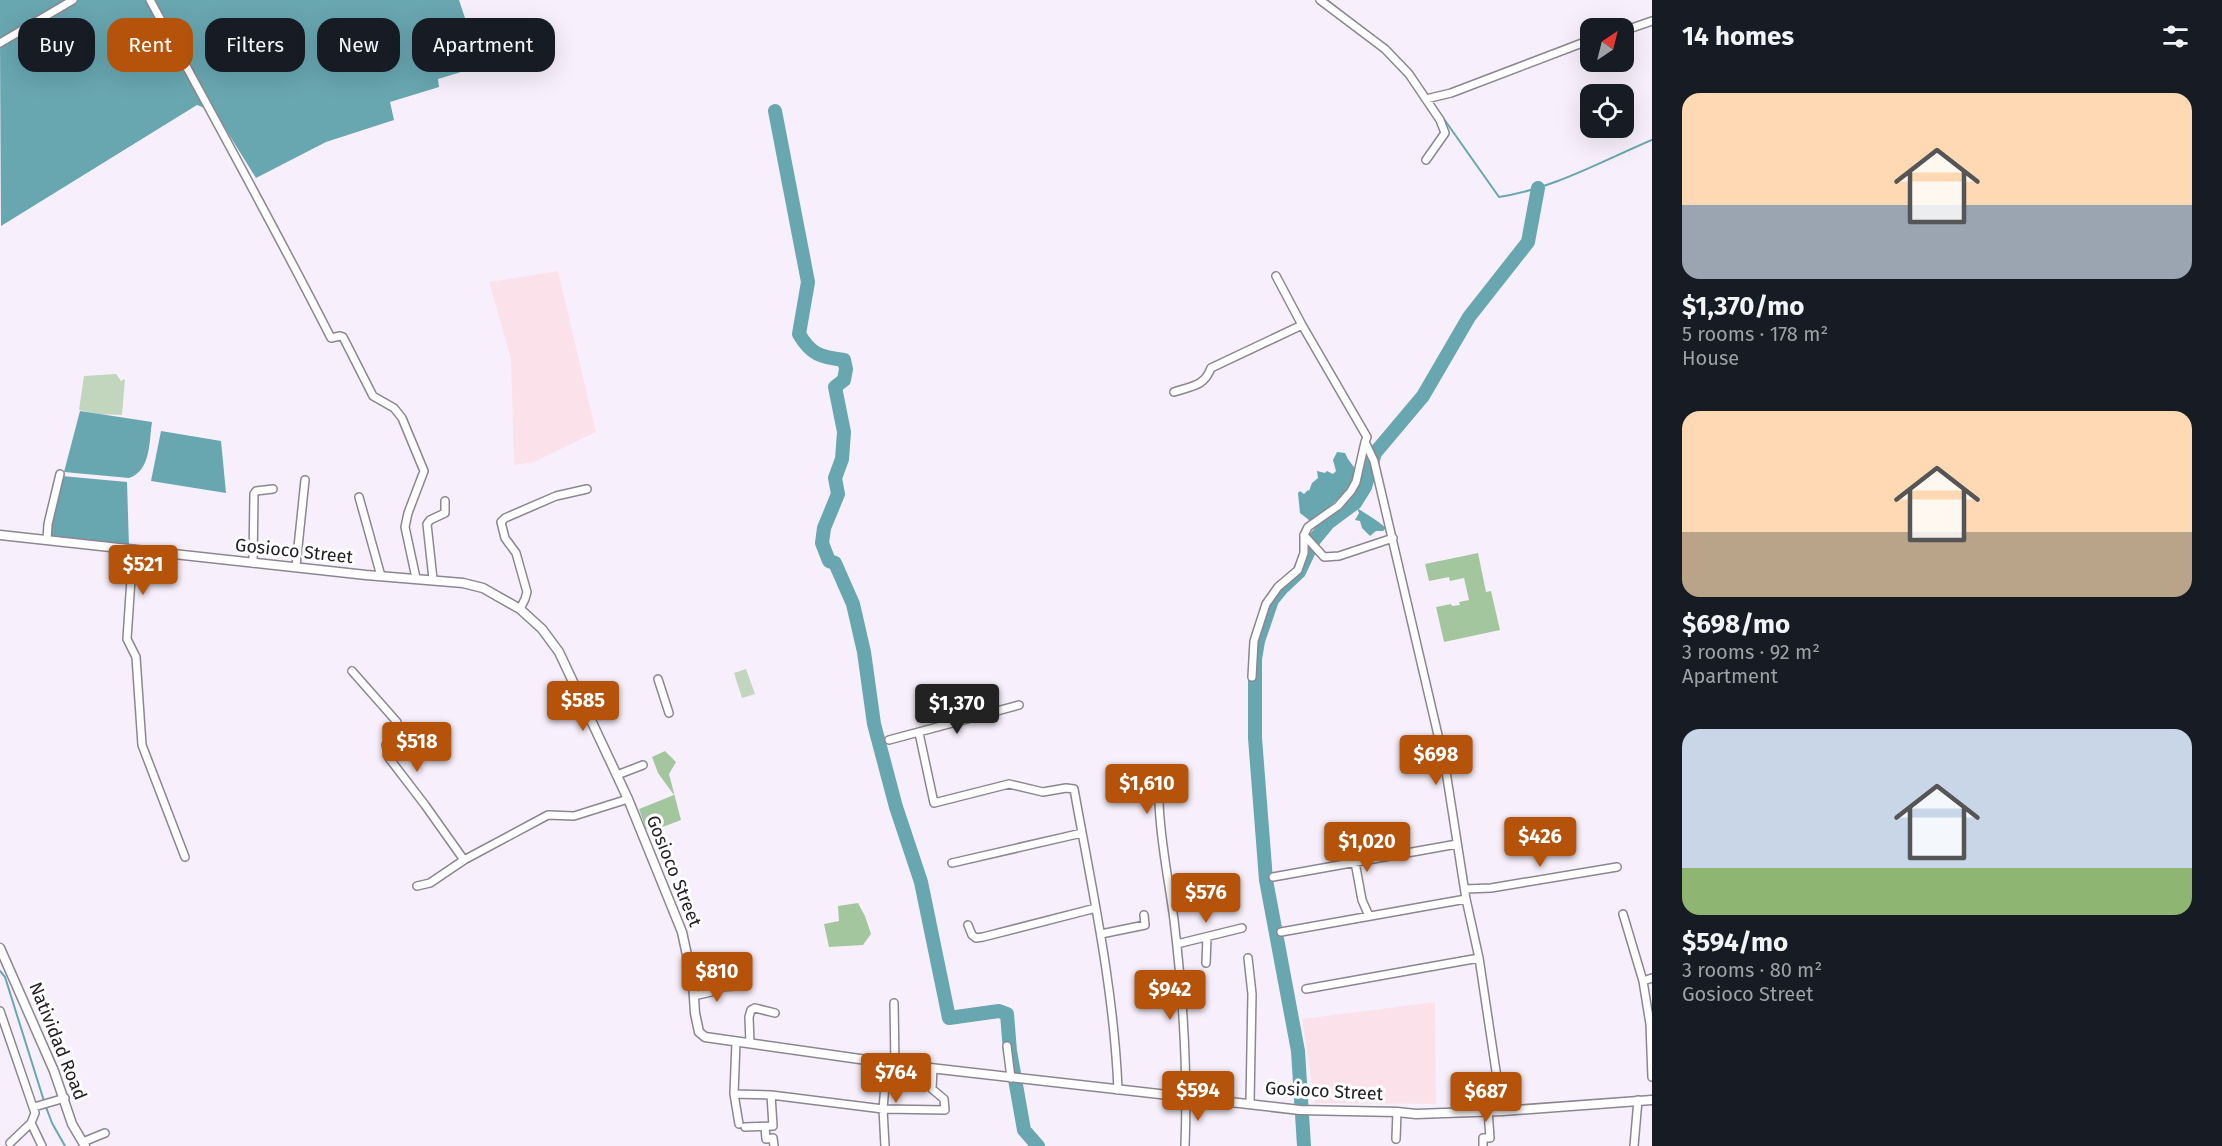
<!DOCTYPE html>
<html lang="en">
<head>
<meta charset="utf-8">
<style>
  :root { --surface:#171b24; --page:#242831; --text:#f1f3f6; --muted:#9ea1a6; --accent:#b45309 }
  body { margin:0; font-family:"Fira Sans",sans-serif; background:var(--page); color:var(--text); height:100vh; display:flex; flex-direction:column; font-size:22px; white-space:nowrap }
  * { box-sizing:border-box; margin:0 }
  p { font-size:20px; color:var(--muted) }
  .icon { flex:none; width:33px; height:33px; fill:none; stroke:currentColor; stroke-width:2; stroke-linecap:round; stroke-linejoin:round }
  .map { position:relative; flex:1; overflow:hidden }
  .sheet { display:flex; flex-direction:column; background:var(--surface); width:570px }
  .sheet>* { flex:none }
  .banner { position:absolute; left:18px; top:18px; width:570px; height:54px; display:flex; gap:12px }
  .needle { width:39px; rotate:35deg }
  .buttons { position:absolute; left:1580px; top:18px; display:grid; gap:12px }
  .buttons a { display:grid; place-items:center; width:54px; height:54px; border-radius:12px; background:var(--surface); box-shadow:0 6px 24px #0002; font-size:30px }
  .price { position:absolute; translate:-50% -51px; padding:0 14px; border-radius:6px; background:var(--accent); color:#fff; font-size:20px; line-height:39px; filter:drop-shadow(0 2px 3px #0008) }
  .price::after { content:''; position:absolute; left:50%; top:36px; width:18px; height:14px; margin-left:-9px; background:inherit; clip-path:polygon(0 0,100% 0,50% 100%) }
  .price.selected { background:#222; color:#fff }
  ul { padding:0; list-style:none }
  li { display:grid; align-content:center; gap:12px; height:318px; padding:0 30px }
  li span { display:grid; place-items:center; height:186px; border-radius:18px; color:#555 }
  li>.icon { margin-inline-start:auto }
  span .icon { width:108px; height:108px; fill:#fffc; stroke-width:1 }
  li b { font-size:26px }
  h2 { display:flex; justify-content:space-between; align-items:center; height:72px; padding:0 30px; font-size:26px }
  .pill { padding:0 21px; border-radius:18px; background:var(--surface); box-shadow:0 6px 24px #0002; font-size:21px; line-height:54px }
  .pill.selected { background:var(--accent); color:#fff }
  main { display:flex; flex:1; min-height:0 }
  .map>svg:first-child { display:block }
  .education { fill:#fbe2ea }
  .green { fill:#c1d6bd }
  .forest { fill:#a4c69f }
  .water { fill:#68a6b0 }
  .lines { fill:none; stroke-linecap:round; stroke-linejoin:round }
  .stream { stroke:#68a6b0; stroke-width:2 }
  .river { stroke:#68a6b0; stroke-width:14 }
  .minor-casing { stroke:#8c8691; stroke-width:10 }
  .tertiary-casing { stroke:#8c8691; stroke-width:11 }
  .minor { stroke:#fff; stroke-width:7 }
  .tertiary { stroke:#fff; stroke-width:8 }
  .labels { text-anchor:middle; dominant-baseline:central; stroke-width:6; stroke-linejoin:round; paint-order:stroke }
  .street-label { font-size:18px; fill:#242126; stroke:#fff }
</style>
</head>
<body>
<main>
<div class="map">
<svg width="1652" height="1146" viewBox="0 0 1652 1146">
  <rect width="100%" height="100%" fill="#f7f0fc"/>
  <!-- education -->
  <path class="education" d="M558 271 596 432 534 462 514 465 511 359 489 282Z
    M1435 1002 1436 1104 1315 1103 1302 1019Z"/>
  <!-- green -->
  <path class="green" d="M116 374 121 381 125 379 122 415 98 414 79 410 84 376Z
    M746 669 755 694 742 698 734 673Z"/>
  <!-- forest -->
  <path class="forest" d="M1478 553 1486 592 1491 591 1500 630 1444 642 1436 607 1451 604 1452 606 1460 605 1459 602 1469 600 1464 578 1450 581 1449 577 1429 581 1425 564Z
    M665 751 676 762 669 774 681 820 660 828 656 825 646 829 639 809 674 795 658 773 652 757Z
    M858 903 865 916 871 934 863 945 829 947 824 924 839 921 838 906Z"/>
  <!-- water -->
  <path class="water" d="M0 0H68L0 39Z
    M75 0H459L481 66 438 79 439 87 390 102 394 120 326 142 256 178 215 112 197 105 1 226 0 43Z
    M80 411 152 422C149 441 151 471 129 478L64 472Z
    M161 431 221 441 226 493 151 481Z
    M1337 452 1345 453 1348 459 1356 470C1350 493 1331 505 1313 520H1309L1300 513 1298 493 1300 491 1304 494 1308 490 1309 491 1312 483 1318 478 1317 471 1325 473 1327 471 1333 474 1336 471 1333 460Z
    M62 476 127 482 129 547 49 536 52 511Z
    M1357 508C1366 514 1377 520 1386 528L1383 531H1376L1370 536 1362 528 1360 521 1355 520 1359 513Z"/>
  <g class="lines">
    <!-- stream -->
    <path class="stream" d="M1327 0 1385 45
      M1390 49 1406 66
      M1439 112 1499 197C1553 189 1602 161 1652 140
      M0 971 5 977 44 1101
      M46 1107 52 1123 65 1146"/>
    <!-- river -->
    <path class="river" d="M775 111 808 282 799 334C811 355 821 357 844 360L846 369 844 380 835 387 844 432 842 459 835 478 838 494 824 528 822 543 829 561 835 563 853 604 864 652 874 724 896 807 921 882 949 1018 999 1011 1007 1014 1010 1051 1024 1130 1038 1146
      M1304 1146 1298 1051 1266 880 1255 738V659L1258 641 1272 600 1281 589 1299 572 1314 540 1328 523 1355 503 1365 487 1375 453 1423 396 1469 317 1528 242 1538 188"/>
    <defs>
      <path id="minor" d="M150 0C211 112 273 224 331 338L340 336 343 337 373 396 394 408 402 418 424 471 408 513 405 527 416 578
        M1320 0 1385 49 1409 74 1440 120 1445 133 1426 160
        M1623 31 1652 21
        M0 43 73 0
        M1426 99 1451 93 1590 40
        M1276 276 1302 325 1367 437 1365 442 1374 461 1445 765 1466 899 1479 958 1502 1111
        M1174 392C1191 386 1204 387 1211 368L1302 325
        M359 497 381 576
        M1304 535 1324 557 1339 556 1393 538
        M47 539 48 524 60 474
        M133 549 127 639 136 657 142 745 185 857
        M253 563 254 494 256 491 273 489
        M296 566 305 480
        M433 579 427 524 430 520 445 513V501
        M520 609 525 599 527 592 516 553 505 538 501 522 505 518 556 496 587 489
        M352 671 397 722 398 728 386 745 389 758 425 805 464 860 430 883 417 886
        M1252 677 1254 641 1266 604 1278 587 1298 570 1304 553V535L1308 527 1338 506 1351 491 1356 482 1365 442
        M658 679 669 713
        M919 733 934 803 1009 784 1043 792 1066 788 1074 789C1092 889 1114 988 1118 1090
        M889 740 1019 705
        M617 775 643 765
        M1183 791 1161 796 1159 801C1160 841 1169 881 1174 920 1183 995 1188 1071 1185 1146
        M464 860 548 815 574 816 628 799
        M1355 862 1362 900 1369 916
        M952 863 1082 833
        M1273 877 1457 844
        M1465 889 1491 888 1617 867
        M1623 914 1643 981
        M968 925 972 935 976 938 983 937 1096 908
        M1281 932 1466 899
        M1101 934 1145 925 1144 915
        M1177 944 1242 928
        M1248 958 1252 994 1250 1103
        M1206 963 1207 937
        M1652 978 1643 981 1650 1024 1652 1077
        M1306 989 1479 958
        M694 996 711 992 718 987 735 986
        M894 1003 895 1064
        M0 1011 35 1113 31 1123 10 1143
        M736 1042 734 1094 771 1095 883 1109 945 1110 944 1099 932 1089 933 1068
        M750 1043 749 1017 751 1010 755 1008 775 1013
        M1007 1046 1011 1078
        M734 1094 739 1124
        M34 1107 65 1098
        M31 1123 42 1146
        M745 1127 773 1126 771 1095
        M765 1127 766 1139 773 1138 774 1146
        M1396 1139 1397 1112
        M83 1142 105 1133
        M885 1146 883 1109 887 1062
        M1483 1146V1138H1490L1488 1110
        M1634 1146 1638 1100"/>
      <path id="tertiary" d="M0 535 366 575 463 583 483 588 520 609 542 629 559 652 628 799 682 932 693 983 695 1013 699 1032 705 1037 895 1064 1300 1110 1397 1112 1416 1114 1502 1111 1652 1100
        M0 948 54 1071 72 1124 85 1146"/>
    </defs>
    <!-- minor casing -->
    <use href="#minor" class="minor-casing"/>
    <!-- tertiary casing -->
    <use href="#tertiary" class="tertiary-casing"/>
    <!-- minor -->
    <use href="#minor" class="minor"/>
    <!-- tertiary -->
    <use href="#tertiary" class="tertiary"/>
  </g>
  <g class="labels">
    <!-- street labels -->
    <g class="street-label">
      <text transform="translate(294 551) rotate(6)">Gosioco Street</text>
      <text transform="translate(674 871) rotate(68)">Gosioco Street</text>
      <text transform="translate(58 1041) rotate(68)">Natividad Road</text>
      <text transform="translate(1324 1091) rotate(3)">Gosioco Street</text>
    </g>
  </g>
</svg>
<div class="buttons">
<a><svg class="needle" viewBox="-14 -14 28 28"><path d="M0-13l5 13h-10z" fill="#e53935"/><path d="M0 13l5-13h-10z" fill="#9ea1a6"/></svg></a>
<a><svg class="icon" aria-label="locate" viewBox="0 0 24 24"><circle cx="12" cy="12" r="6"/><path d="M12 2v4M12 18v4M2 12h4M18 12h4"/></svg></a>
</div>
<b class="price" style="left:143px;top:596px">$521</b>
<b class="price" style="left:583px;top:732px">$585</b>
<b class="price selected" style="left:957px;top:735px">$1,370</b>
<b class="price" style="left:417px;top:773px">$518</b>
<b class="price" style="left:1436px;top:786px">$698</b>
<b class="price" style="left:1147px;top:815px">$1,610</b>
<b class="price" style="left:1540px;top:868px">$426</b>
<b class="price" style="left:1367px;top:873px">$1,020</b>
<b class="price" style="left:1206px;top:924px">$576</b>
<b class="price" style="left:717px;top:1003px">$810</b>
<b class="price" style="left:1170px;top:1021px">$942</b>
<b class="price" style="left:896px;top:1104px">$764</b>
<b class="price" style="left:1198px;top:1122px">$594</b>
<b class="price" style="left:1486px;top:1123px">$687</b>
<div class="banner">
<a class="pill">Buy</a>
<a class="pill selected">Rent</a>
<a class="pill">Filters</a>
<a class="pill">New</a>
<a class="pill">Apartment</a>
</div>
</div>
<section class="sheet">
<h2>14 homes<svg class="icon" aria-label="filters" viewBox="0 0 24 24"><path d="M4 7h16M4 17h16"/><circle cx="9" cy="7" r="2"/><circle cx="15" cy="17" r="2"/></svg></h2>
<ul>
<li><span style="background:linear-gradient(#ffd9b3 60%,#9aa5b1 0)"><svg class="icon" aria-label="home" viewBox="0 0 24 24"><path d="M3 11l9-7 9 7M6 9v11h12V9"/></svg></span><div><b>$1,370/mo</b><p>5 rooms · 178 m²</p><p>House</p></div></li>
<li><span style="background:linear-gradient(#ffd9b3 65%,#b9a48a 0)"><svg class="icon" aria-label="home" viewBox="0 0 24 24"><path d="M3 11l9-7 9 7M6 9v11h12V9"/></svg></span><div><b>$698/mo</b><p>3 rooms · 92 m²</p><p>Apartment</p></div></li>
<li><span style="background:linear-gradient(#c9d6e8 75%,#8fb573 0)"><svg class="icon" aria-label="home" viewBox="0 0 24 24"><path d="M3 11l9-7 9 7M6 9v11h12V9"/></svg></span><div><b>$594/mo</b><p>3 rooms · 80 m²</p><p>Gosioco Street</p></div></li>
</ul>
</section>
</main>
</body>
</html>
